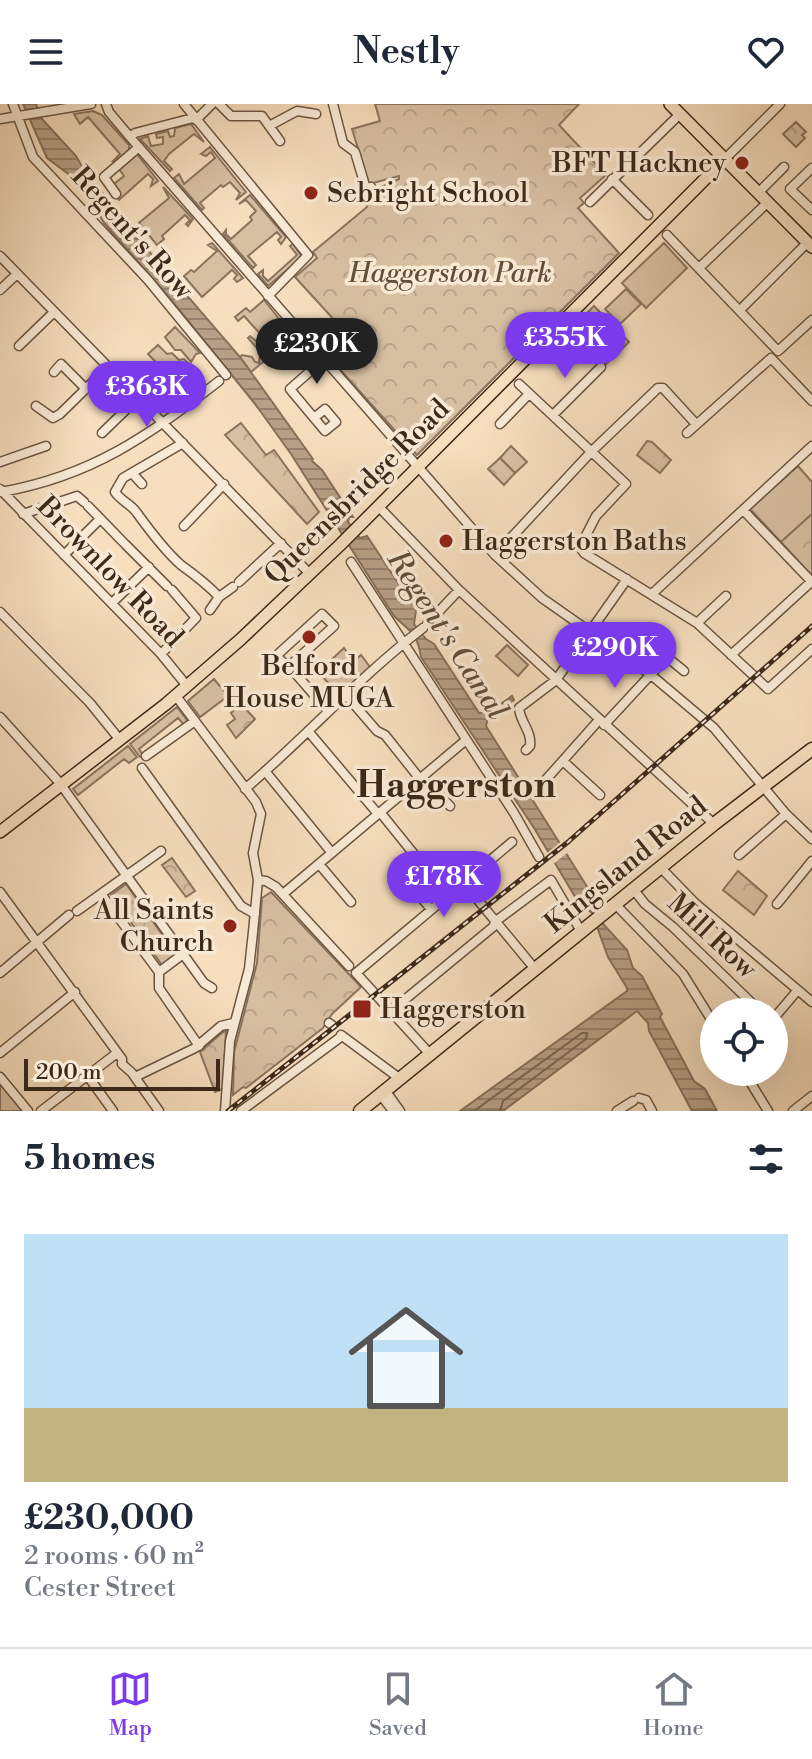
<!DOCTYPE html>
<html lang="en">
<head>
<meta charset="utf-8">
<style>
  :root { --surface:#fff; --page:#f2f2f3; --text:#1f2937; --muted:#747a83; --line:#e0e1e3; --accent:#7c3aed }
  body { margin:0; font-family:"Libre Bodoni",serif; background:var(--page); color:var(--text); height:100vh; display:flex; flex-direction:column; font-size:30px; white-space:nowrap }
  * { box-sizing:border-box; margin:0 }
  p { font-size:26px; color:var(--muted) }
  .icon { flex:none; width:44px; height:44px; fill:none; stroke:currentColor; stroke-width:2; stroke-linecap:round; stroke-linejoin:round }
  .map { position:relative; height:1007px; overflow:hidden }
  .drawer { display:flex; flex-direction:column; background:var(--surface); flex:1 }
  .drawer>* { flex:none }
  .tools { position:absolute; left:700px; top:894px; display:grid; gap:16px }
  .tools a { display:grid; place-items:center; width:88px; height:88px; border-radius:50%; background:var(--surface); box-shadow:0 8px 32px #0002; font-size:40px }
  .scale { position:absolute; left:24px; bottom:20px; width:196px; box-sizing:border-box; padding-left:8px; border:4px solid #3d2919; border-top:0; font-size:22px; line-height:28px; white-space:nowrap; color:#3d2919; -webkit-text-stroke:6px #f9ead5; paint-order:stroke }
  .price { position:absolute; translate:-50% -68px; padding:0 18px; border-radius:28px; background:var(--accent); color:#fff; font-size:26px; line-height:52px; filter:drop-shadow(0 2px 4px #0008) }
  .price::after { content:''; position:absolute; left:50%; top:48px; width:24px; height:18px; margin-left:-12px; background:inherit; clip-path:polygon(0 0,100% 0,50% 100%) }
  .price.current { background:#222; color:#fff }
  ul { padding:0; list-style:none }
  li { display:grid; align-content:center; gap:16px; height:424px; padding:0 24px }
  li+li { border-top:2px solid var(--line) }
  li span { display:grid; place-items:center; height:248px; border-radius:0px; color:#555 }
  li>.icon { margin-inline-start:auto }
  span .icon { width:144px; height:144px; fill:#fffc; stroke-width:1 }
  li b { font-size:34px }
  h2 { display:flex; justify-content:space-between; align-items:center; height:96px; padding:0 24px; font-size:34px }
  header { display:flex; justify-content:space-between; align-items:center; height:104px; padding:0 24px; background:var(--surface); font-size:36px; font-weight:700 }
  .tabs { display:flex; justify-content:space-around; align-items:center; height:112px; border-top:2px solid var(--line); background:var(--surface); font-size:22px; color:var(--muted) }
  .tabs a { display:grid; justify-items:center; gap:4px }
  .tabs .current { color:var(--accent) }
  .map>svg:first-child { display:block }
  .green { fill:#d7bfa2; stroke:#8a745e; stroke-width:2 }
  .park { fill:url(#park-crowns); stroke:#8a745e; stroke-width:2 }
  .water { fill:url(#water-rules); stroke:#86705a; stroke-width:2 }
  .pier { fill:#f6debe }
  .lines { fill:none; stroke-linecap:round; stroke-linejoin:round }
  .shore { stroke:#7a6450; stroke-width:2 }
  .minor-casing { stroke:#6b5642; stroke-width:11 }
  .major-casing { stroke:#3d2919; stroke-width:14 }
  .highway-casing { stroke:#3d2919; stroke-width:15 }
  .minor { stroke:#f9ead5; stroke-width:8 }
  .major { stroke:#f6debe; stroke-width:11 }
  .highway { stroke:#f6debe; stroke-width:12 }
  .rail-casing { stroke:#3d2919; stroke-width:5 }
  .rail { stroke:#f9ead5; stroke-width:2; stroke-dasharray:6; stroke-linecap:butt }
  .poi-dot { fill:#8f2418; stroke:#f9ead5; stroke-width:3 }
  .labels { text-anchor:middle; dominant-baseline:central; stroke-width:7; stroke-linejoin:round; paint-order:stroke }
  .poi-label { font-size:28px; fill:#3d2919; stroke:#f9ead5; text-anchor:start }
  .street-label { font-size:28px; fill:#3d2919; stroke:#f9ead5 }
  .park-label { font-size:28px; font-style:italic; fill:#644e3b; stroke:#f9ead5 }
  .water-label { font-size:30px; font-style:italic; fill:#624d3a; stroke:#f9ead5 }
  .district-label { font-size:36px; font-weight:bold; fill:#3d2919; stroke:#f9ead5 }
</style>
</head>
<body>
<header><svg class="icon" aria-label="menu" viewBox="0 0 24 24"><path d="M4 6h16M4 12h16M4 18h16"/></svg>Nestly<svg class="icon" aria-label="heart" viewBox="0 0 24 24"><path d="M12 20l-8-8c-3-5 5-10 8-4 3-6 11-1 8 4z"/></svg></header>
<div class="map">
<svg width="812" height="1007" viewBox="0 0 812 1007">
  <defs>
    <pattern id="park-crowns" width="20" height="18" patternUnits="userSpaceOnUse" patternTransform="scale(2)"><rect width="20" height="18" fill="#d7bfa2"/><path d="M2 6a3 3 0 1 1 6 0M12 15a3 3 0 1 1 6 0" fill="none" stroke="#b9a48b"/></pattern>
    <pattern id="water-rules" width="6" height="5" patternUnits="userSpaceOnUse" patternTransform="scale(2)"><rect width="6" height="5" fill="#b7a086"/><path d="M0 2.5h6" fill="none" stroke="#96826d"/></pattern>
  </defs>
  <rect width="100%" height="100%" fill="#f6debe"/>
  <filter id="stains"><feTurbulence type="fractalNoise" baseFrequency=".0025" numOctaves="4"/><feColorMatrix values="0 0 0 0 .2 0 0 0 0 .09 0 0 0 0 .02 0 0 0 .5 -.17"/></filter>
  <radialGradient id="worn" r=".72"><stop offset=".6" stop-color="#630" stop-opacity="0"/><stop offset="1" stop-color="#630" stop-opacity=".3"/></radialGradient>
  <!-- green -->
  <path class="green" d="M93 7 102 11 129 41V47L116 57H113L120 50 88 13 80 20 74 10Z
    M191 20 204 38 194 30 169 50 164 57 172 65 170 67 140 35 148 32 151 42 163 40V33L157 34 156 30 168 27 170 33 174 32 175 24Z
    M210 43 246 88 236 96 240 89 230 78 223 83 221 81 200 99 204 104 202 106 174 74 179 70 184 80 215 54 211 48 206 52 201 50Z
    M137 50 158 77 151 82 153 75 148 70 119 96 117 93 120 90 114 80 124 72 119 65Z
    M163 83 193 115 188 122 186 120 190 116 185 111 162 132 164 135 157 141 139 119 169 94Z
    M250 91 286 133 281 140 278 136 281 133 277 128 248 152 256 161 253 164 223 130 226 126V130L231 135 252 116 250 113 256 107 246 96 239 100Z
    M107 125 168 192 259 305 180 207Z
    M212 139 243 174 237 178 234 175 237 171 232 166 202 193 184 172 191 166 194 168 217 147 208 141Z
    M664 139 687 164 646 204 622 179Z
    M293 140 302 153 268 182 258 170 263 166V172L268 177 297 151 290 142Z
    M626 185 641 200 620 220 605 205Z
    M264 196 280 216 266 232 268 234 257 244 248 234 250 232 257 238 263 233 244 212 238 217 235 213 246 204 250 208Z
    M594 202 629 238 605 261 570 226Z
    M282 217 306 245 289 260 275 248 251 268 240 253 242 251 252 253 255 258 259 259 260 251 275 235 277 237 273 241 278 247 286 240 292 247 299 242 282 222 275 228 280 234 278 236 271 227Z
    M175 223 200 249 196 250 191 258 181 246H175L165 233Z
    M158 241 167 250 172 249 179 256 184 255 189 260 178 268 179 270 173 276 148 250Z
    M511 342 527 358 515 369 500 354Z
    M798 362 812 378V410L781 438 750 405Z
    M507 541 528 561 518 572 496 552Z
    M214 575 228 592 200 613 188 597Z
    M177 603 189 619 185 622 178 614 139 645 143 651 140 653 130 640Z
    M128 642 137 653 129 659 124 655 78 691 73 685Z"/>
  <!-- park -->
  <path class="park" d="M375 0H579L559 21 606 71 580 94 584 99 578 104 619 149 417 351 317 240 337 219 295 173 317 154 313 148 367 103 363 91 399 75V72L369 80 352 25 380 17Z
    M796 18 806 28 802 31 805 34 796 43 783 30Z
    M241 319 266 351 274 346 319 408 307 420 225 331Z
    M647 337 652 338 671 356 660 369 637 351Z
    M500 354 515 369 504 381 488 365Z
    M812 410V472L781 438Z
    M344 544 354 557 361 551 370 563 328 601 321 593 332 583 318 568Z
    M241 600 255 615 236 634 227 621 235 615 231 609Z
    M172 754 195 787 186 793 162 761Z
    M738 767 767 792 754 811 723 786Z
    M126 780 176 850 162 861 111 791Z
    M271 788 361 883 332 910 323 924 246 984 243 983 233 991 234 948 257 859 262 794Z
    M224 927H226L223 985 215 988 200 948Z
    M0 979 23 1007H0Z"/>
  <!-- water -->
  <path class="water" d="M23 0H36L42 15 76 52 87 71 117 106 123 117 240 253 313 355 312 357 322 366 353 413H349L348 418 360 434 367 432 416 506 414 520 426 535 434 540 479 609 489 608 512 592 514 596 488 613 486 622 598 800 595 807 604 821 627 846 633 864 642 872 662 910 660 913 694 977 705 985 717 1007H692L649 927 648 919 637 907 503 1007H460L627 887V884L608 853 592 809 577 796 534 724 421 553C417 528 410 528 394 512L291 350 253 297 168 192 104 119 93 98 71 72 47 54Z"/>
  <!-- pier -->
  <path class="pier" d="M564 735 571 746 552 761 546 750Z"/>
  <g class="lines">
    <!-- shore -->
    <path class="shore" d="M474 1007 582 929H587L586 935 503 997 500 1007"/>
    <defs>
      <path id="minor" d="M13 0 33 53 148 176 226 271
        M106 0 109 8 130 33 495 451 542 494 650 570 714 624 786 710 812 735
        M184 0 308 151 268 192
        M219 0 231 12H262L280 37
        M333 0 343 39 355 48 366 85 371 83
        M0 15 91 0
        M196 16 212 0
        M271 21 297 7 316 10
        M130 33 135 29 193 14
        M724 56 780 0
        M812 64 790 85 812 106
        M612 75 648 111
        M758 89 784 63
        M116 90 104 73 139 43
        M590 98 680 10
        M667 131 778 247 812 216
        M0 152 310 470
        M699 164 767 99
        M0 186 17 170
        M740 206 807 139
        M19 242 54 208
        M54 268 61 260 86 285
        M519 280 626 380 596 412 580 443 584 449 697 519 768 585 812 545
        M36 302 53 314 60 310 108 263
        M553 311 601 263
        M314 314 325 305 336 318 325 327 294 290 290 285 324 255
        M500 320 529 290
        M102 329 138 294
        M687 329 771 254 812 297
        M183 339 123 374 115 388C121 397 131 400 137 409 150 427 164 446 181 461 195 471 207 480 219 493L210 506
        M0 358 46 342
        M132 369 142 380
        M0 385 161 550 187 582
        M1 388C92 372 148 332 219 277
        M88 402 124 439
        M378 402 459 486 714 720
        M743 406 812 478
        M23 410 77 392 84 398
        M184 422 224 380
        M125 440 167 482
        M64 451 100 415
        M495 451 592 347 658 284H663L696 320
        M351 458 514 709 539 753
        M239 478 281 439
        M652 490 812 342
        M219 493 233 483
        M112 499 149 463
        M0 508 90 599 120 636
        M697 519 726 492
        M427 520 459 486
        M161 550 196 514 172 486
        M731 551 812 477
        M287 564 334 522 322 510 276 552 295 569 327 606
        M345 590 377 627 385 631 420 675
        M176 592 256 698 261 710 253 749 258 776 253 828 249 865 230 937 225 1007
        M0 613 59 678 204 879 212 884
        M604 621 667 553 684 567
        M308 627 378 710
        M526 646 530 642C532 627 520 618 519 604L556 576 627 475
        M146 652 195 617
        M563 657 600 691
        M142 664 241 802 255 810
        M265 667 332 749
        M422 673 450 702
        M245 685C307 632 359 573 423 524
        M534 689 599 616
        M380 708 430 770 413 784 431 805
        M739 751 786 710
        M319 760 351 798
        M661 764 695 799 812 898
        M258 776 266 777 276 783 349 862
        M463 778 535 865
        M634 786 645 800 673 823 761 908
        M0 788 122 955V960L131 968
        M101 790 159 868 183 850
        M283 790 466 636
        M777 800 812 757
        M616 801 683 870 714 920
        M77 807 161 747
        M159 868V884L199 942
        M0 869 69 811
        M391 907 493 823 496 817 551 776 582 829
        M774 914 797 887
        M329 919 332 921
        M341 931 399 974
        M0 949 75 888
        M429 949 356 869 512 738
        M744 968 768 1007
        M132 969 159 1007
        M87 971 113 1007
        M0 973 28 1007
        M135 973 195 944 221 922 233 919
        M385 986 400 1007
        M380 990 393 1007
        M639 994 646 996 652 1007
        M41 1007 117 949
        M241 1007 342 932
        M617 1007 633 997
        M793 1007 812 992"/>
      <path id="major" d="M670 0 812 143
        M0 728 166 600 241 535 340 441 724 56"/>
      <path id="highway" d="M360 1007 714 720 812 645"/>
    </defs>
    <!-- minor casing -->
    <use href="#minor" class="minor-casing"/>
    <!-- major casing -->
    <use href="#major" class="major-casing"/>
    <!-- highway casing -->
    <use href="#highway" class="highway-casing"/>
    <!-- minor -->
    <use href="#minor" class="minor"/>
    <!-- major -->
    <use href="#major" class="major"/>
    <!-- highway -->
    <use href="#highway" class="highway"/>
    <defs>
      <path id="rail" d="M228 1007 568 738 812 522"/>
    </defs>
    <!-- rail casing -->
    <use href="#rail" class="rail-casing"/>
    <!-- rail -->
    <use href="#rail" class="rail"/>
  </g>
  <!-- markers -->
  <g class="poi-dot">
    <circle cx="742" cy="59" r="8"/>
    <circle cx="311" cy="89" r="8"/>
    <circle cx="446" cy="437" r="8"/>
    <circle cx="309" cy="533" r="8"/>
    <circle cx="230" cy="822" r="8"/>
    <rect x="352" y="895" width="20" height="20" rx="4"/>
  </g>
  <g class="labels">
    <!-- poi labels -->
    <g class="poi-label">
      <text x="726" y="59" text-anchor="end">BFT Hackney</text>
      <text x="327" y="89">Sebright School</text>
      <text x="462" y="437">Haggerston Baths</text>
      <text x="309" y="562" text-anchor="middle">Belford<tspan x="309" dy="32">House MUGA</tspan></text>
      <text x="214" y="806" text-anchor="end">All Saints<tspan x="214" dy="32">Church</tspan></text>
      <text x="380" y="905">Haggerston</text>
    </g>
    <!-- street labels -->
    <g class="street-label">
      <text transform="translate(132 129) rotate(48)">Regent's Row</text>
      <text transform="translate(357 388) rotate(-45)">Queensbridge Road</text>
      <text transform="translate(110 468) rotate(46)">Brownlow Road</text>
      <text transform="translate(626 761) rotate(-39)">Kingsland Road</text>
      <text transform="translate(712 832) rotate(43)">Mill Row</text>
    </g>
    <!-- park labels -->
    <g class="park-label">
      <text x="450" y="169">Haggerston Park</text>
    </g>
    <!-- water labels -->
    <g class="water-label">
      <text transform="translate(447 531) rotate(57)">Regent's Canal</text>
    </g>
    <!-- district labels -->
    <g class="district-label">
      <text x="456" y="682">Haggerston</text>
    </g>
  </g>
  <rect width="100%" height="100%" filter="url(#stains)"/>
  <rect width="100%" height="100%" fill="url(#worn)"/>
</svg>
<div class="tools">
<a><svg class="icon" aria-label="locate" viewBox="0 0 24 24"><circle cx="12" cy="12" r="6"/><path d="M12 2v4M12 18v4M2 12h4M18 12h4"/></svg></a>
</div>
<div class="scale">200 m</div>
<b class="price" style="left:565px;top:276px">£355K</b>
<b class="price current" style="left:317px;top:282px">£230K</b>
<b class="price" style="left:147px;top:325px">£363K</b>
<b class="price" style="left:615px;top:586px">£290K</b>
<b class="price" style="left:444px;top:815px">£178K</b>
</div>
<section class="drawer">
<h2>5 homes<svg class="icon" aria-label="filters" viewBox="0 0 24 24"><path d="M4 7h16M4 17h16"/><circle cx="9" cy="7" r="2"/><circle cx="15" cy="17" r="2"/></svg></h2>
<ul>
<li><span style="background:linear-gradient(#bfe0f5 70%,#c2b280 0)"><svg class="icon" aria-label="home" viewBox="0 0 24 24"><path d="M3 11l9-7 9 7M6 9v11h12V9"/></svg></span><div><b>£230,000</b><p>2 rooms · 60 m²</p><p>Cester Street</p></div></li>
</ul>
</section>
<nav class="tabs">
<a class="current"><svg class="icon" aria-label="map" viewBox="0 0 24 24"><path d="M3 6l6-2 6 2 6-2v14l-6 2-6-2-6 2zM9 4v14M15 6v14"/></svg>Map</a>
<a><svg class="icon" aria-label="saved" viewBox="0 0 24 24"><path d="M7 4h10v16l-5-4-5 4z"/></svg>Saved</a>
<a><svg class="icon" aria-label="home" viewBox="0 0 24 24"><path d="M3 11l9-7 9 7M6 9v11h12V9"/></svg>Home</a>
</nav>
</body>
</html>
